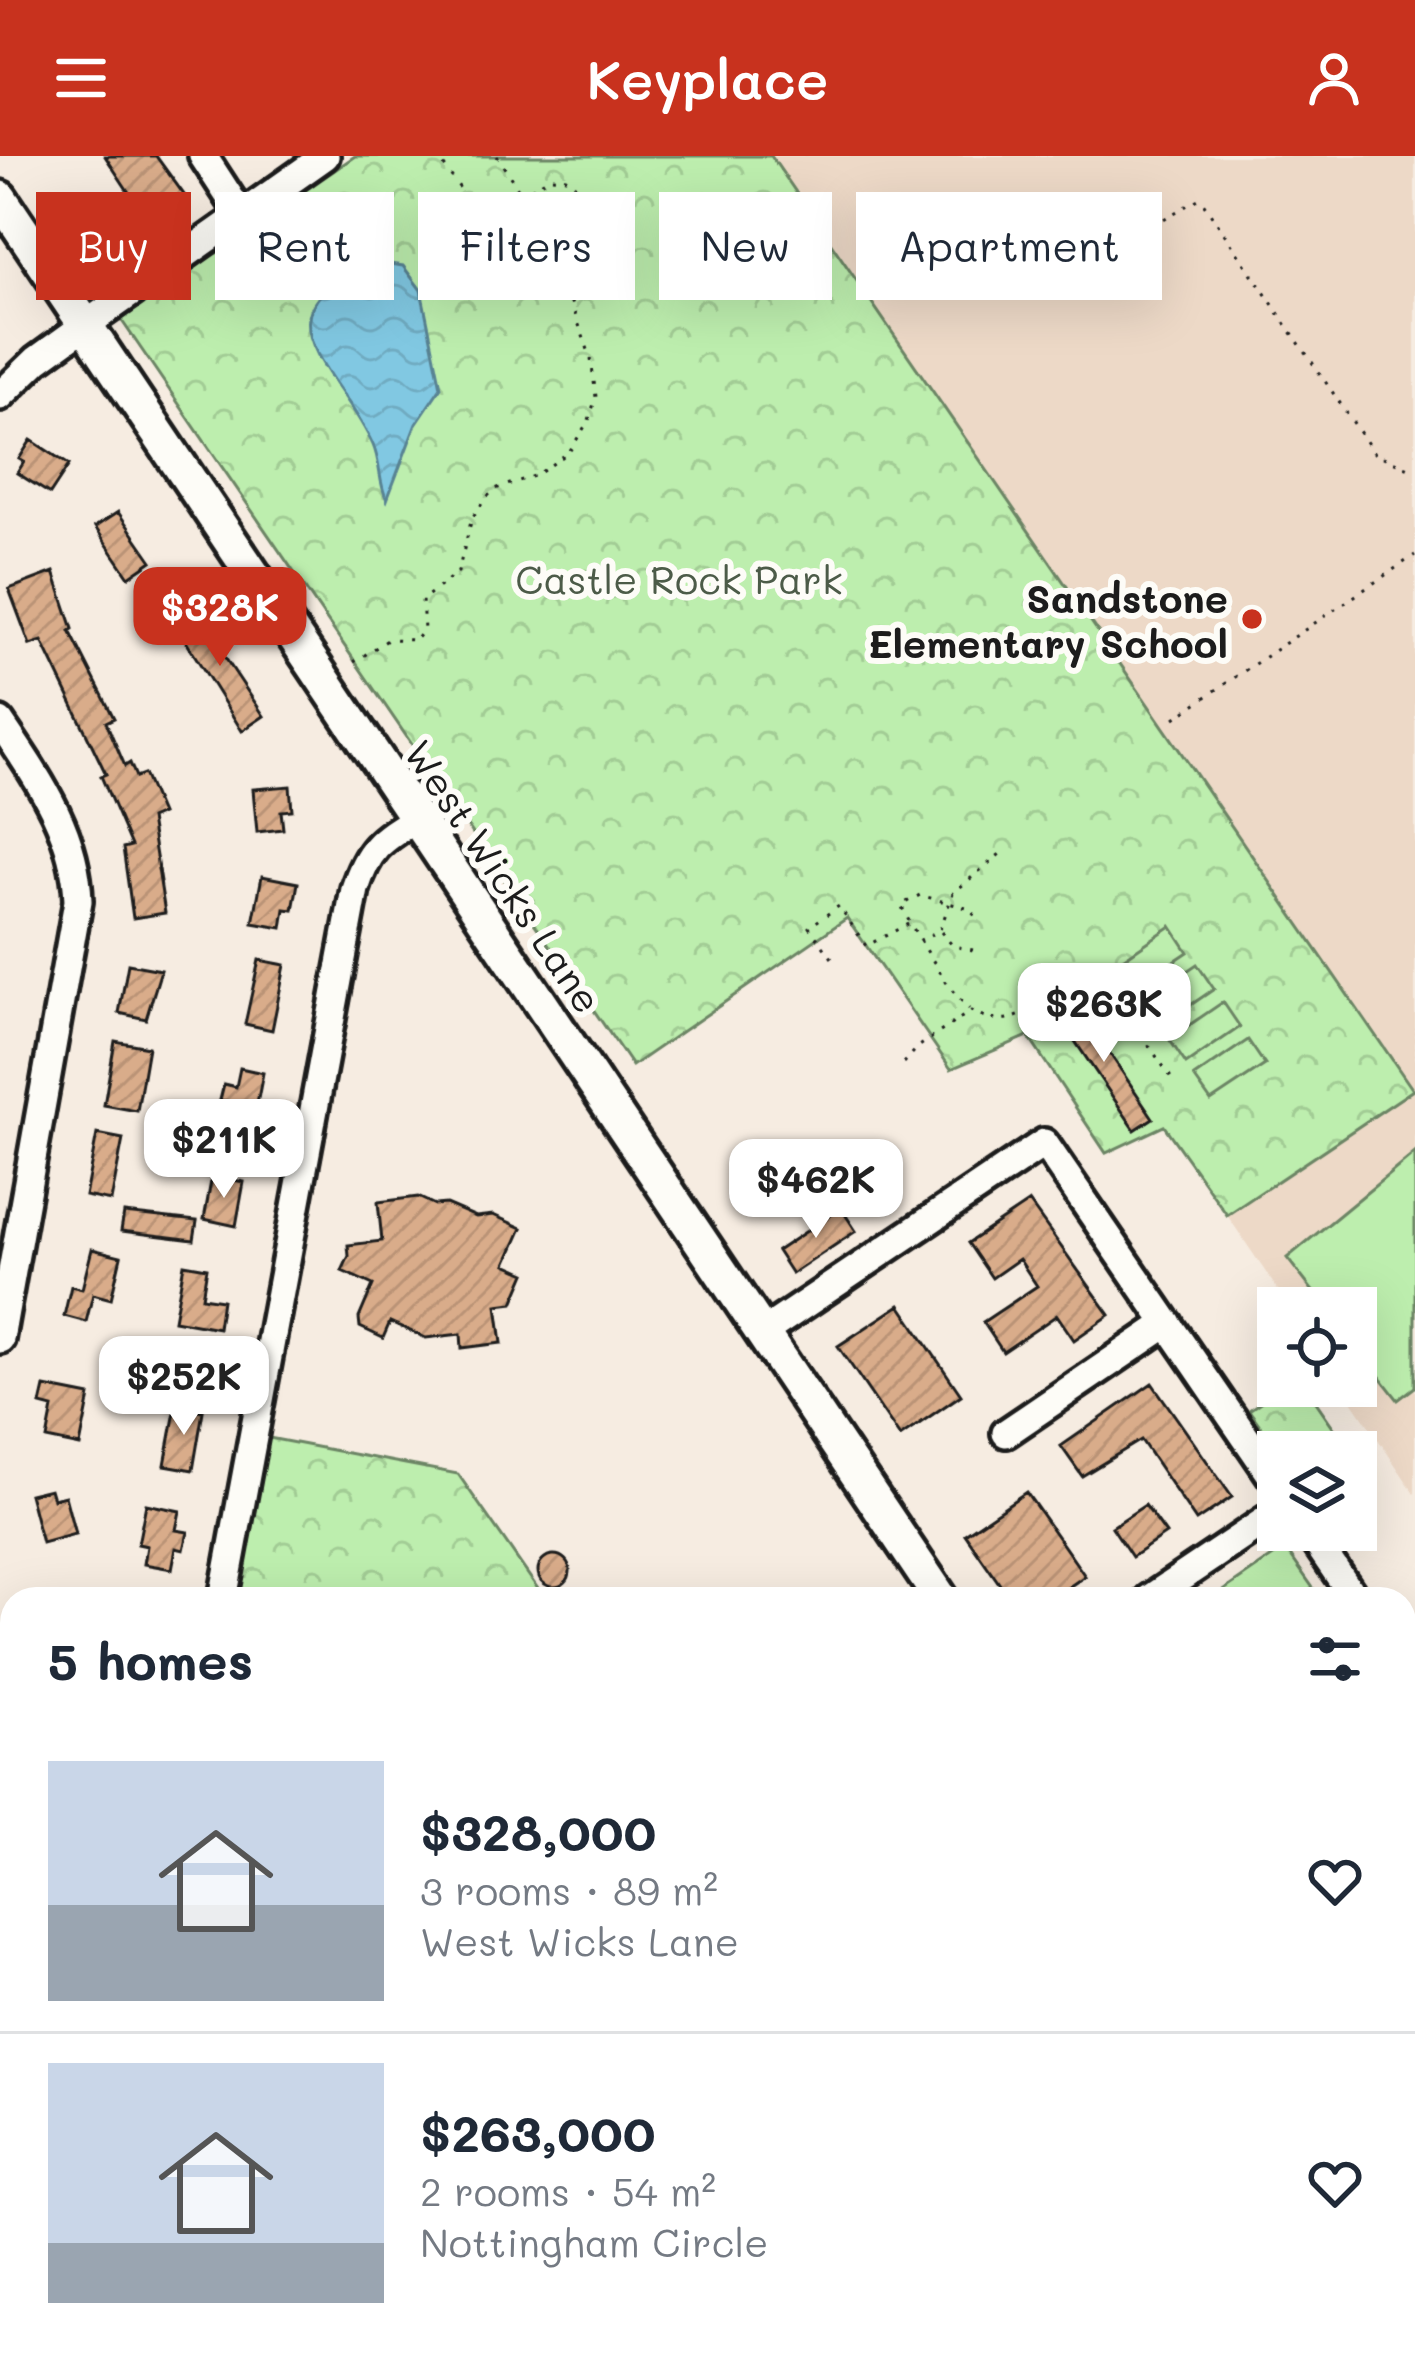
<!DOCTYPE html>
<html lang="en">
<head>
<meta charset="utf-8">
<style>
  :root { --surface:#fff; --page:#f6f6f7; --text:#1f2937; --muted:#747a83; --line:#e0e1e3; --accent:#c8321e }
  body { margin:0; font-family:Mali,sans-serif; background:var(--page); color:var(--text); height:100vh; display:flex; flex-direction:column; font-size:45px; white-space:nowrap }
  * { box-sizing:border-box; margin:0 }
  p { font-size:39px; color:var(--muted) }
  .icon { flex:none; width:66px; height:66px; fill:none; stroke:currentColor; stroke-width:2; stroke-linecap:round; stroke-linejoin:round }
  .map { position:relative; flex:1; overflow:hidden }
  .sheet { position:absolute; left:0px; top:1431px; width:1416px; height:771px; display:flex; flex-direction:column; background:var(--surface); border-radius:36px 36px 0 0; box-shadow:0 12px 48px #0002 }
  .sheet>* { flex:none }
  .guide { position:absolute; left:36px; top:36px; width:1344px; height:108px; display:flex; gap:24px }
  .buttons { position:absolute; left:1257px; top:1131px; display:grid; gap:24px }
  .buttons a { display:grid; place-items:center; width:120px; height:120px; border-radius:0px; background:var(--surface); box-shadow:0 12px 48px #0002; font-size:60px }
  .price { position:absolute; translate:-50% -102px; padding:0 27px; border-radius:24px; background:#fff; color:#222; font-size:39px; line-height:78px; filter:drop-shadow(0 3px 6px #0008) }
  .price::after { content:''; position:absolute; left:50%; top:72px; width:36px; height:27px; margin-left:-18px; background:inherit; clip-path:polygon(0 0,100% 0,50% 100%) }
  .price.selected { background:var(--accent); color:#fff }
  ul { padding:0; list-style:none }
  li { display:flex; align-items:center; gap:36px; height:300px; padding:0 48px }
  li+li { border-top:3px solid var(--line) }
  li span { display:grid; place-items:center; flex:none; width:336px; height:240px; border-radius:0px; color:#555 }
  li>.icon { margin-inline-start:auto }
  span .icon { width:144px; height:144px; fill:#fffc; stroke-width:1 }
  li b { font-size:51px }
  h2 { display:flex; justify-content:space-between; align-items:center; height:144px; padding:0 48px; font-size:51px }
  .chip { padding:0 42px; border-radius:0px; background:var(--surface); box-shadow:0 12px 48px #0002; font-size:42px; line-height:108px }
  .chip.selected { background:var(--accent); color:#fff }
  header { display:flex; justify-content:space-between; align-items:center; height:156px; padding:0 48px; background:var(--accent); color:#fff; font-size:54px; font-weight:600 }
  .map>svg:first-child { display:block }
  .built { fill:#edd9c7 }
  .forest { fill:url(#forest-crowns); stroke:#6c8565; stroke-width:3 }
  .garden { fill:#bdeeae; stroke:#6c8565; stroke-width:3 }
  .water { fill:url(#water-waves); stroke:#598393; stroke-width:3 }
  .building { fill:url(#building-hatch); stroke:#1c1c1c; stroke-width:3 }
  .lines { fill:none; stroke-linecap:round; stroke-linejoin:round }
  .minor-casing { stroke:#1c1c1c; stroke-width:36 }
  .major-casing { stroke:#1c1c1c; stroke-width:42 }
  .path { stroke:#1c1c1c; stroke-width:3; stroke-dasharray:3 9; stroke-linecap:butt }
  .minor { stroke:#fdfcf7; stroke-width:27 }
  .major { stroke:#fdfcf7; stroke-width:33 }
  .poi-dot { fill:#c8321e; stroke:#fdfcf7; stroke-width:4.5 }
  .labels { text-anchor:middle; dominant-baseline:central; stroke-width:12; stroke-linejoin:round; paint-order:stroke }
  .park-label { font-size:39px; fill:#4c5b48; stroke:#fdfcf7 }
  .poi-label { font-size:39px; font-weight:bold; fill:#1c1c1c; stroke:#fdfcf7; text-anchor:end }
  .street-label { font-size:39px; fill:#1c1c1c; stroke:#fdfcf7 }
</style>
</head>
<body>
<header><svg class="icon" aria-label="menu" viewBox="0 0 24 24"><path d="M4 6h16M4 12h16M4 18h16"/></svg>Keyplace<svg class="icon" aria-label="person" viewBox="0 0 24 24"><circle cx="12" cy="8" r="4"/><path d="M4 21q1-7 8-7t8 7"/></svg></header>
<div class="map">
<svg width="1415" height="2200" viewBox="0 0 1415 2200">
  <defs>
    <pattern id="forest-crowns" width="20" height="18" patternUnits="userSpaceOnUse" patternTransform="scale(3)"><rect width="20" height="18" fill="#bdeeae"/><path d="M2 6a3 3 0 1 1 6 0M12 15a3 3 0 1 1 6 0" fill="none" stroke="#a2cc95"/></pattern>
    <pattern id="water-waves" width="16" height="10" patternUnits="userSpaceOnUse" patternTransform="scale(3)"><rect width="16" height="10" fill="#81c8e2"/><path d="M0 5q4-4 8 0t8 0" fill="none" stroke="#6fabc1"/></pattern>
    <pattern id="building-hatch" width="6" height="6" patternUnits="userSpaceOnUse" patternTransform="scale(3)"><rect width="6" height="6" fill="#d9ac8a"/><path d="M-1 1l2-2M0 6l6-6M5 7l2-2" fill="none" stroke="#ba9376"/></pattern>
  </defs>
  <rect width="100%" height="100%" fill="#f6ece1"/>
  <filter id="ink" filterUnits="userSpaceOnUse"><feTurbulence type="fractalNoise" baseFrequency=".00833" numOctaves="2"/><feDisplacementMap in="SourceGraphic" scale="24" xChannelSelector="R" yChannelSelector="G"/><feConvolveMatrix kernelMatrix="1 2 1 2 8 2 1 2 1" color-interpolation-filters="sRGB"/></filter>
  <g filter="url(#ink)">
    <!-- built -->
    <path class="built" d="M771 0H1415V1338L1342 1230H1356V1152H1290L1227 1059 1412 933Z
      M1404 2135 1415 2151V2200H791L784 2190H1404Z"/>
    <!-- forest -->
    <path class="forest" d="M355 0H771L1413 934 1227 1059 1164 970 1106 997 1028 880 951 913 847 762 632 910 120 162Z
      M1283 1230H1305L1347 1291 1340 1296H1279L1249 1254Z
      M269 1282 458 1318 545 1443H239Z"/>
    <!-- garden -->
    <path class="garden" d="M1171 770 1188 796 1134 832 1117 807Z
      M1197 808 1214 833 1160 870 1143 845Z
      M1223 846 1240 871 1186 908 1169 883Z
      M1248 884 1265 909 1211 945 1194 921Z
      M1415 997V1231L1398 1244 1356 1190V1152H1326L1287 1102Z
      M1285 1392 1313 1432 1298 1443H1211Z"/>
    <!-- water -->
    <path class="water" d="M376 106 403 110 421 134 441 231 416 268 387 344C378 326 381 307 373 289 339 212 245 157 376 106Z"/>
    <!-- building -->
    <path class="building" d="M105 0H156L185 40 169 50 175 59 153 73Z
      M31 284 69 309 50 338 17 317 24 306 19 303Z
      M118 356 152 405 129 421 95 371Z
      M54 416 73 473 70 475 114 562 106 566 125 610 130 607 136 621 144 618 161 658 150 663 165 757 133 762 123 692 131 690 101 620 106 618 42 485 30 489 9 433Z
      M202 454 226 489 220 494 264 560 242 575 177 471Z
      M290 630 292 654 281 655 283 673 257 676 253 633Z
      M262 720 298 727 293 754 285 753 282 772 253 767Z
      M259 804 285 809 272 874 245 868Z
      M128 808 161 814 146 863 119 857Z
      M1074 844 1153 962 1135 974 1056 857Z
      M115 885 148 891 137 955 104 949Z
      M240 912 263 917 251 979 225 974 231 946 220 944 224 928 236 931Z
      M97 978 123 983 111 1045 85 1040Z
      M212 1020 244 1026 236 1070 204 1063Z
      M418 1041 435 1049 446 1048 476 1061 493 1059 522 1072 506 1108 526 1117 513 1147 497 1149 502 1187 462 1192 461 1178 426 1182 390 1166 383 1182 360 1171 359 1162 373 1129 342 1115 349 1100 348 1089 382 1085 378 1046Z
      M1029 1046 1110 1159 1074 1184 1057 1159 1003 1196 983 1166 1037 1130 1019 1103 992 1122 968 1087Z
      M841 1052 856 1075 792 1118 777 1095Z
      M124 1057 197 1065 194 1084 121 1075Z
      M92 1093 121 1100 111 1143 93 1138 86 1166 64 1160 71 1130 82 1133Z
      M184 1108 207 1112 202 1141 222 1144 218 1172 174 1164Z
      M900 1149 961 1239 900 1281 838 1190Z
      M1152 1227 1232 1341 1196 1365 1141 1284 1082 1320 1061 1290Z
      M45 1231 90 1240 80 1290 47 1283 53 1252 41 1249Z
      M176 1250 203 1255 193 1314 165 1309Z
      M50 1333 53 1343 65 1340 75 1378 42 1387 29 1338Z
      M1026 1336 1085 1420 1051 1443H1010L965 1378Z
      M146 1348 180 1355 176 1374 188 1376 184 1394 176 1392 172 1413 144 1408 147 1390 138 1388Z
      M1145 1349 1166 1378 1132 1401 1112 1371Z
      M538 1415a16 16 0 1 1 32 0a16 16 0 1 1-32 0Z"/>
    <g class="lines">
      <defs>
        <path id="minor" d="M203 0 240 57
          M0 240 37 204 84 170 325 0
          M0 566C38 623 76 675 78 745L0 1183
          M762 1177 1044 987 1278 1329
          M1006 1277 1168 1167
          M1308 1374 1355 1443
          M223 1443 355 733C368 693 379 685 415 663
          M1149 1443 1278 1356
          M1404 1517 1415 1533
          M0 1702 12 1719
          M1404 1799 1415 1791
          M0 2137 12 2155
          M31 2190 34 2200
          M330 2190 337 2200
          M633 2190 640 2200
          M1218 2200 1233 2190"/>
        <path id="major" d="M0 42 941 1443
          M1404 2074 1415 2066
          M1404 2135 1415 2152"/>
      </defs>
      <!-- minor casing -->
      <use href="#minor" class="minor-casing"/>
      <!-- major casing -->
      <use href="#major" class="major-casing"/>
      <!-- path -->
      <path class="path" d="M497 0 520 36
        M1011 64 1053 127 1200 42 1374 297 1409 312 1415 311
        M354 506 389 483 416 484 424 474 422 444 458 416 472 362 486 342 495 333 537 319 569 296 589 264 596 241 591 202 566 133 568 79 577 40 574 28 566 22 550 21 489 59 478 58 437 0
        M1175 562 1415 399
        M909 765 901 749 920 739 970 753 975 760
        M941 776 953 790 973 794
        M920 784 950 832 969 853
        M832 802 809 771 839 750 866 790 910 767 920 784 940 774 953 737 1000 698
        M904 907 918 891 971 855C1028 885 1045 826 1094 818L1107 828 1174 926"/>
      <!-- minor -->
      <use href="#minor" class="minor"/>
      <!-- major -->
      <use href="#major" class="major"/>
    </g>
  </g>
  <!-- markers -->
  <circle class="poi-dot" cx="1252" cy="463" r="12"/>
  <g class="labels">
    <!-- park labels -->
    <g class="park-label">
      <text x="679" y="422">Castle Rock Park</text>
    </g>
    <!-- poi labels -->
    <g class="poi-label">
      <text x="1228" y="441">Sandstone<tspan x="1228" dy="45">Elementary School</tspan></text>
    </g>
    <!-- street labels -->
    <g class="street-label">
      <text transform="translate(504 720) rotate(56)">West Wicks Lane</text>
    </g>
  </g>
</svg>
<div class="buttons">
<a><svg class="icon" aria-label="locate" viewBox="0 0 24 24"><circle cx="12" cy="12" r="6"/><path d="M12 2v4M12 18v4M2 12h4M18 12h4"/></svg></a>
<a><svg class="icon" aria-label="layers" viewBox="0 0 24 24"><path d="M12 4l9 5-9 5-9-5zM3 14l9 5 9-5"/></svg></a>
</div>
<b class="price selected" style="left:220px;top:513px">$328K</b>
<b class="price" style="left:1104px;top:909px">$263K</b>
<b class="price" style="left:224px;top:1045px">$211K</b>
<b class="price" style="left:816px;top:1085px">$462K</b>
<b class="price" style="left:184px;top:1282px">$252K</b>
<div class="guide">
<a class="chip selected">Buy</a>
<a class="chip">Rent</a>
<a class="chip">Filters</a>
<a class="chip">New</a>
<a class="chip">Apartment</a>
</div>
<section class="sheet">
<h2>5 homes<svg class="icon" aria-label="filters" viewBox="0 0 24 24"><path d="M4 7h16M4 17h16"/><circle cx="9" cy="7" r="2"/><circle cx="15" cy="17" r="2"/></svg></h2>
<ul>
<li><span style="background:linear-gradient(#c9d6e8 60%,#9aa5b1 0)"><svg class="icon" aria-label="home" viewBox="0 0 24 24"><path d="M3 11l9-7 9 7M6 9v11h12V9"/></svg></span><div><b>$328,000</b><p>3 rooms · 89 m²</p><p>West Wicks Lane</p></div><svg class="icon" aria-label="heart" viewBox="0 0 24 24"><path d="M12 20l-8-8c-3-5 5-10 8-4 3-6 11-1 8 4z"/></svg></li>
<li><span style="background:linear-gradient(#c9d6e8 75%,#9aa5b1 0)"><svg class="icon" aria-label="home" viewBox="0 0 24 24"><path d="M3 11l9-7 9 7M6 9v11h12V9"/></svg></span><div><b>$263,000</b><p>2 rooms · 54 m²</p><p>Nottingham Circle</p></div><svg class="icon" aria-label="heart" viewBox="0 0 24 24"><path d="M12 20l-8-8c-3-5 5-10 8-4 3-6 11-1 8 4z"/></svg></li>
</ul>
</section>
</div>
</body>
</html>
